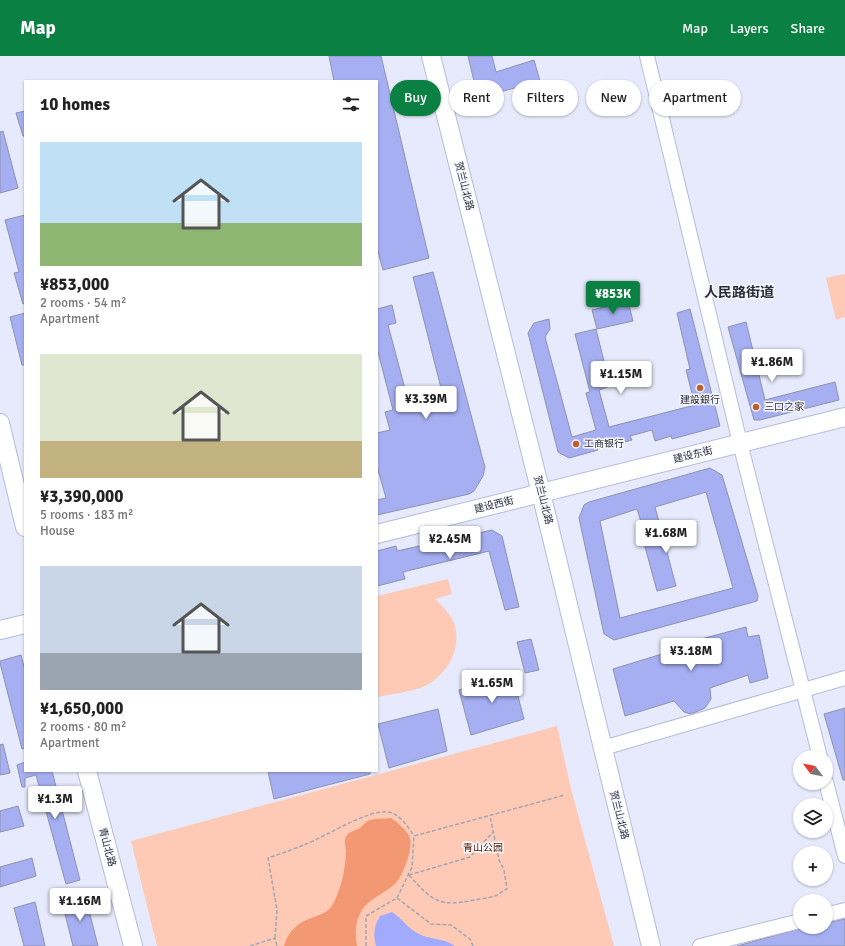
<!DOCTYPE html>
<html lang="en">
<head>
<meta charset="utf-8">
<style>
  :root { --surface:#fff; --page:#f6f6f6; --text:#222; --muted:#767676; --accent:#0b8043 }
  body { margin:0; font-family:Signika,"Noto Sans SC",sans-serif; background:var(--page); color:var(--text); height:100vh; display:flex; flex-direction:column; font-size:15px; white-space:nowrap }
  * { box-sizing:border-box; margin:0 }
  p { font-size:13px; color:var(--muted) }
  .icon { flex:none; width:22px; height:22px; fill:none; stroke:currentColor; stroke-width:2; stroke-linecap:round; stroke-linejoin:round }
  .map { position:relative; flex:1; overflow:hidden }
  .panel { position:absolute; left:24px; top:24px; width:354px; height:692px; display:flex; flex-direction:column; background:var(--surface); border-radius:0px; box-shadow:0 1px 3px #0004 }
  .panel>* { flex:none }
  .hud { position:absolute; left:390px; top:24px; width:380px; height:36px; display:flex; gap:8px }
  .needle { width:26px; rotate:302deg }
  .fabs { position:absolute; left:793px; top:694px; display:grid; gap:8px }
  .fabs a { display:grid; place-items:center; width:40px; height:40px; border-radius:50%; background:var(--surface); box-shadow:0 1px 3px #0004; font-size:20px }
  .price { position:absolute; translate:-50% -34px; padding:0 9px; border-radius:4px; background:#fff; color:#222; font-size:13px; line-height:26px; filter:drop-shadow(0 1px 2px #0008) }
  .price::after { content:''; position:absolute; left:50%; top:24px; width:12px; height:9px; margin-left:-6px; background:inherit; clip-path:polygon(0 0,100% 0,50% 100%) }
  .price.on { background:var(--accent); color:#fff }
  ul { padding:0; list-style:none }
  li { display:grid; align-content:center; gap:8px; height:212px; padding:0 16px }
  li span { display:grid; place-items:center; height:124px; border-radius:0px; color:#555 }
  li>.icon { margin-inline-start:auto }
  span .icon { width:72px; height:72px; fill:#fffc; stroke-width:1 }
  li b { font-size:17px }
  h2 { display:flex; justify-content:space-between; align-items:center; height:48px; padding:0 16px; font-size:17px }
  .tag { padding:0 14px; border-radius:18px; background:var(--surface); box-shadow:0 1px 3px #0004; font-size:14px; line-height:36px }
  .tag.on { background:var(--accent); color:#fff }
  header { display:flex; align-items:center; gap:24px; box-sizing:border-box; height:56px; padding:0 20px; background:var(--accent); color:#fff }
  header strong { font-size:19px }
  nav { display:flex; gap:22px; margin-inline-start:auto; font-size:14px }
  .map>svg:first-child { display:block }
  .green { fill:#fecab5 }
  .forest { fill:#f29872 }
  .water { fill:#a0aafe }
  .building { fill:#a6aff2; stroke:#8e92ac; fill-rule:evenodd }
  .lines { fill:none; stroke-linecap:round; stroke-linejoin:round }
  .minor-casing { stroke:#b6bbd7; stroke-width:16 }
  .major-casing { stroke:#b6bbd7; stroke-width:20 }
  .path { stroke:#a2a5b5; stroke-width:1.5; stroke-dasharray:4 2; stroke-linecap:butt }
  .minor { stroke:#fff; stroke-width:14 }
  .major { stroke:#fff; stroke-width:18 }
  .poi-dot { fill:#c15c2b; stroke:#f7f8fe; stroke-width:1.5 }
  .labels { text-anchor:middle; dominant-baseline:central; stroke-width:3; stroke-linejoin:round; paint-order:stroke }
  .street-label { font-size:10px; fill:#2a2c37; stroke:#f7f8fe }
  .poi-label { font-size:10px; fill:#2a2c37; stroke:#f7f8fe; text-anchor:start }
  .park-label { font-size:10px; fill:#531c00; stroke:#f7f8fe }
  .district-label { font-size:14px; font-weight:bold; fill:#2a2c37; stroke:#f7f8fe }
</style>
</head>
<body>
<header>
<strong>Map</strong>
<nav><a>Map</a><a>Layers</a><a>Share</a></nav>
</header>
<div class="map">
<svg width="845" height="890" viewBox="0 0 845 890">
  <rect width="100%" height="100%" fill="#e7eafc"/>
  <!-- green -->
  <path class="green" d="M845 218V261L836 264 826 222Z
    M448 523 452 538 435 543C443 551 452 559 455 570 461 594 447 619 425 630 411 636 392 638 377 641V540Z
    M557 670 571 733 614 890H157L131 785Z"/>
  <!-- forest -->
  <path class="forest" d="M391 762C398 767 407 774 410 782 413 793 403 820 395 828 385 837 369 843 362 854 355 865 355 878 357 890H284C294 856 324 866 333 848 341 833 346 812 346 794 345 788 343 782 349 777 352 775 357 774 360 772 363 770 366 765 370 764 376 762 385 763 391 762Z"/>
  <!-- water -->
  <path class="water" d="M392 856C402 862 408 873 419 878 431 884 444 882 455 890H376C373 878 374 870 380 860Z"/>
  <!-- building -->
  <path class="building" d="M329 0H381L429 202 383 214 377 192V25H334Z
    M468 0H492L496 16 534 4 540 25 478 42Z
    M25 55V80H23L16 57Z
    M3 75 18 132 0 137V76Z
    M25 159V247L23 248 14 217 19 216 5 164Z
    M433 216 483 404 485 411 483 420 474 435 469 438 377 459V444L386 442 377 410V377L390 374 385 356 393 354 377 292V253L392 249 396 267 388 269 409 348 442 336 413 221Z
    M628 245 633 265 597 273 592 254Z
    M690 253 720 370 672 383 671 380 655 385 652 374 630 380 632 384 621 387 620 383 596 390 598 394 569 402 558 396 528 277 534 267 549 263 550 273 545 281 572 381 596 374 586 337 590 336 575 278 596 273 610 330 599 334 609 371 695 349 686 314 690 313 677 257Z
    M25 257V309H22L10 261Z
    M746 266 765 344 835 326 839 344 760 364H754L728 271Z
    M710 412 722 419 758 540 757 545 614 584 604 578 579 462 584 449 589 446ZM706 436 733 532 620 562 600 465 637 453 644 475 641 476 657 535 676 530 655 451Z
    M492 474 502 480 519 551 505 554 489 495 403 516 405 523 377 530V495L396 490 397 495Z
    M746 571 748 581 759 579 768 622 750 627 748 619 710 632 711 643 705 652 691 658 684 656 674 645 625 660 613 613 675 594V590Z
    M531 583 539 614 525 617 517 586Z
    M21 599 25 615V692L22 693 0 607V605Z
    M512 618 524 663 471 679 459 634Z
    M845 652V724H843L824 658Z
    M438 653 447 695 389 712 378 668Z
    M3 688 10 717 0 719V689Z
    M25 706V715H52L80 824 66 828 36 719 25 722V731H22L17 709Z
    M268 715H370V718L274 743Z
    M18 750 24 770 0 776V755Z
    M32 802 36 820 0 831V811Z
    M85 839 98 890H73L62 846Z
    M35 846 45 890H24L14 852Z
    M845 863V890H737L806 871H826V867Z"/>
  <g class="lines">
    <defs>
      <path id="minor" d="M647 0 740 387 820 701
        M603 692 845 622
        M826 726 845 800
        M826 859 845 854
        M700 890 800 865"/>
      <path id="major" d="M431 0 541 437 651 890
        M0 367 25 471
        M377 478 845 361
        M0 574 25 568
        M87 715 133 890"/>
    </defs>
    <!-- minor casing -->
    <use href="#minor" class="minor-casing"/>
    <!-- major casing -->
    <use href="#major" class="major-casing"/>
    <!-- path -->
    <path class="path" d="M409 819C433 846 439 851 475 844 483 842 493 842 499 838 502 836 503 834 507 833L504 814 499 804 490 760
      M409 819 470 801 494 775
      M397 842 412 811 414 780 565 739
      M275 882 277 854 268 802C280 798 294 793 306 788 325 781 368 753 388 756 399 757 409 772 414 780
      M250 890 275 882 277 890
      M366 890V860L397 842 431 868 451 869 470 883 473 890"/>
    <!-- minor -->
    <use href="#minor" class="minor"/>
    <!-- major -->
    <use href="#major" class="major"/>
  </g>
  <!-- markers -->
  <g class="poi-dot">
    <circle cx="700" cy="332" r="4"/>
    <circle cx="756" cy="351" r="4"/>
    <circle cx="576" cy="388" r="4"/>
  </g>
  <g class="labels">
    <!-- street labels -->
    <g class="street-label">
      <text transform="translate(464 130) rotate(76)">贺兰山北路</text>
      <text transform="translate(693 399) rotate(-14)">建设东街</text>
      <text transform="translate(543 444) rotate(76)">贺兰山北路</text>
      <text transform="translate(494 449) rotate(-14)">建设西街</text>
      <text transform="translate(619 759) rotate(76)">贺兰山北路</text>
      <text transform="translate(107 791) rotate(75)">青山北路</text>
    </g>
    <!-- poi labels -->
    <g class="poi-label">
      <text x="700" y="344" text-anchor="middle">建設銀行</text>
      <text x="764" y="351">三口之家</text>
      <text x="584" y="388">工商银行</text>
    </g>
    <!-- park labels -->
    <g class="park-label">
      <text x="483" y="792">青山公园</text>
    </g>
    <!-- district labels -->
    <g class="district-label">
      <text x="739" y="236">人民路街道</text>
    </g>
  </g>
</svg>
<div class="fabs">
<a><svg class="needle" viewBox="-14 -14 28 28"><path d="M0-13l5 13h-10z" fill="#e53935"/><path d="M0 13l5-13h-10z" fill="#767676"/></svg></a>
<a><svg class="icon" aria-label="layers" viewBox="0 0 24 24"><path d="M12 4l9 5-9 5-9-5zM3 14l9 5 9-5"/></svg></a>
<a>+</a>
<a>−</a>
</div>
<b class="price on" style="left:613px;top:259px">¥853K</b>
<b class="price" style="left:772px;top:327px">¥1.86M</b>
<b class="price" style="left:621px;top:339px">¥1.15M</b>
<b class="price" style="left:426px;top:364px">¥3.39M</b>
<b class="price" style="left:666px;top:498px">¥1.68M</b>
<b class="price" style="left:450px;top:504px">¥2.45M</b>
<b class="price" style="left:691px;top:616px">¥3.18M</b>
<b class="price" style="left:492px;top:648px">¥1.65M</b>
<b class="price" style="left:55px;top:764px">¥1.3M</b>
<b class="price" style="left:80px;top:866px">¥1.16M</b>
<div class="hud">
<a class="tag on">Buy</a>
<a class="tag">Rent</a>
<a class="tag">Filters</a>
<a class="tag">New</a>
<a class="tag">Apartment</a>
</div>
<section class="panel">
<h2>10 homes<svg class="icon" aria-label="filters" viewBox="0 0 24 24"><path d="M4 7h16M4 17h16"/><circle cx="9" cy="7" r="2"/><circle cx="15" cy="17" r="2"/></svg></h2>
<ul>
<li><span style="background:linear-gradient(#bfe0f5 65%,#8fb573 0)"><svg class="icon" aria-label="home" viewBox="0 0 24 24"><path d="M3 11l9-7 9 7M6 9v11h12V9"/></svg></span><div><b>¥853,000</b><p>2 rooms · 54 m²</p><p>Apartment</p></div></li>
<li><span style="background:linear-gradient(#dfe7d0 70%,#c2b280 0)"><svg class="icon" aria-label="home" viewBox="0 0 24 24"><path d="M3 11l9-7 9 7M6 9v11h12V9"/></svg></span><div><b>¥3,390,000</b><p>5 rooms · 183 m²</p><p>House</p></div></li>
<li><span style="background:linear-gradient(#c9d6e8 70%,#9aa5b1 0)"><svg class="icon" aria-label="home" viewBox="0 0 24 24"><path d="M3 11l9-7 9 7M6 9v11h12V9"/></svg></span><div><b>¥1,650,000</b><p>2 rooms · 80 m²</p><p>Apartment</p></div></li>
</ul>
</section>
</div>
</body>
</html>
